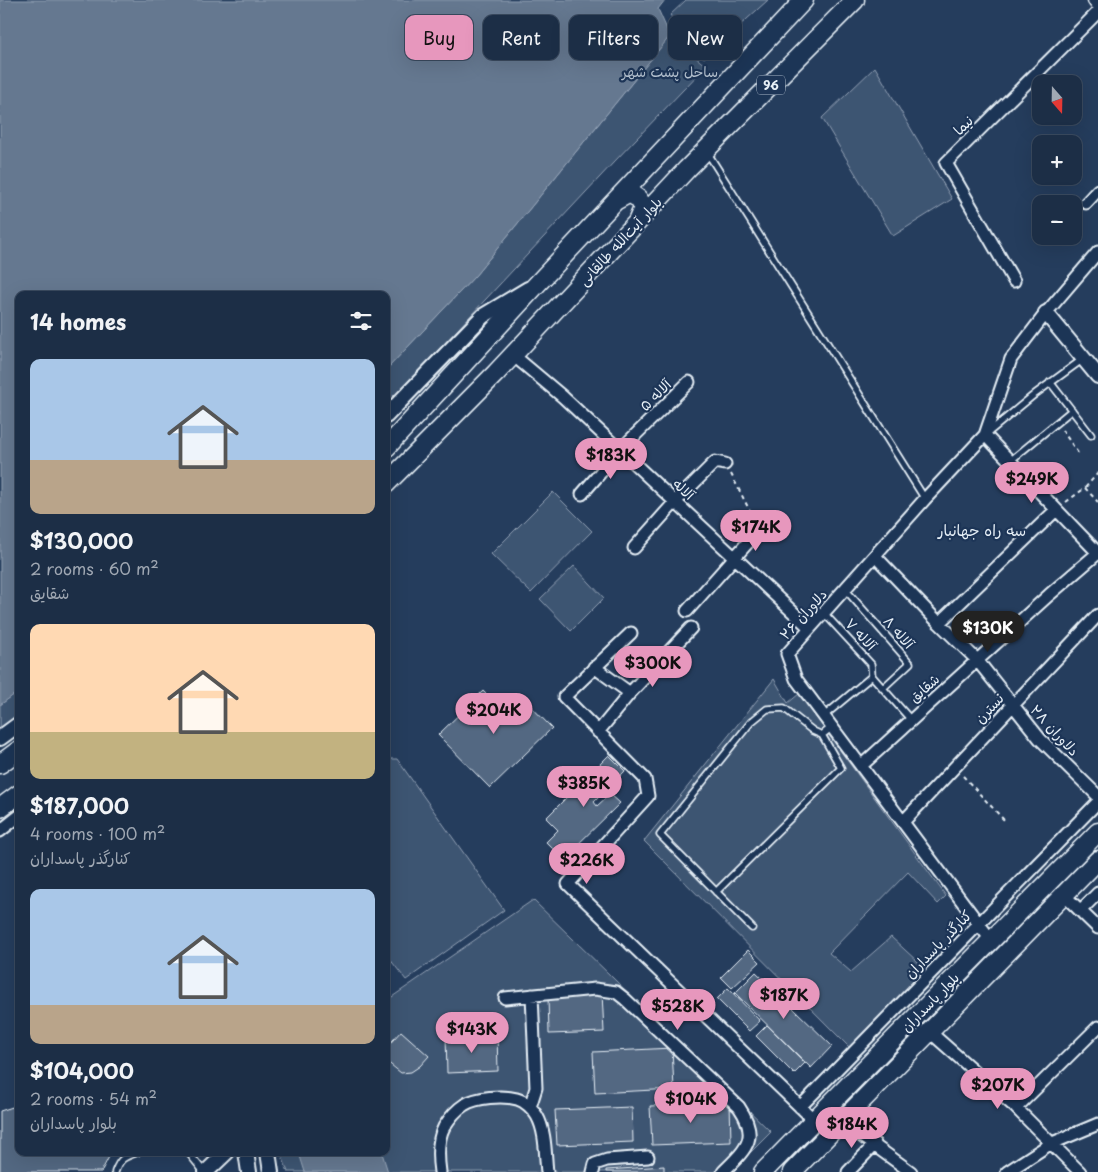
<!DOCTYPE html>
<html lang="en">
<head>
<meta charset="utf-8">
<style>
  :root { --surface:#1c2e46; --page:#25364d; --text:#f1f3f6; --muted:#a0a8b3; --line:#3a4a5f; --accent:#e797bd }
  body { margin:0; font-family:"Playpen Sans","Playpen Sans Arabic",sans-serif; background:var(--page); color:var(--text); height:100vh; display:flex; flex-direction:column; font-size:19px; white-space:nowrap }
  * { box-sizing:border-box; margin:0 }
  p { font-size:16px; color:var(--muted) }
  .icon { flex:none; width:28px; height:28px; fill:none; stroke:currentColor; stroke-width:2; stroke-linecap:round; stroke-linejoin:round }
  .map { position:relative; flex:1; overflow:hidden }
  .sheet { position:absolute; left:15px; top:291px; width:375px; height:865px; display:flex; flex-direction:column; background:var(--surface); border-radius:10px; box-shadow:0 5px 20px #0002,0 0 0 1px var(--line) }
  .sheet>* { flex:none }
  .banner { position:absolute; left:405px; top:15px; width:475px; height:45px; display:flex; gap:10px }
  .needle { width:32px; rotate:160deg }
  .controls { position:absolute; left:1032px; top:75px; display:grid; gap:10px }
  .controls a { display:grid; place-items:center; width:50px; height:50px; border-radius:10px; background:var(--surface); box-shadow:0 5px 20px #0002,0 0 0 1px var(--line); font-size:25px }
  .price { position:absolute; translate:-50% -42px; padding:0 11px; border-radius:18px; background:var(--accent); color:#111; font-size:16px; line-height:32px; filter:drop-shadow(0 1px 2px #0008) }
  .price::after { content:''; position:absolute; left:50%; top:30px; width:15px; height:11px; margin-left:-8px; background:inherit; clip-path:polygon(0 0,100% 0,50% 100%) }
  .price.active { background:#222; color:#fff }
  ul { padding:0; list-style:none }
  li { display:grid; align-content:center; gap:10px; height:265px; padding:0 15px }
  li span { display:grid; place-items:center; height:155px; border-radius:10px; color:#555 }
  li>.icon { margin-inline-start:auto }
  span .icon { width:90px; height:90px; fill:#fffc; stroke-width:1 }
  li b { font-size:21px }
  h2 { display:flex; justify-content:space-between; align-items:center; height:60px; padding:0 15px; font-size:21px }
  .chip { padding:0 18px; border-radius:10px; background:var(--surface); box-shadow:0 5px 20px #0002,0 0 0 1px var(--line); font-size:18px; line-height:45px }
  .chip.active { background:var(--accent); color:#111 }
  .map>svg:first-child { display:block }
  .green { fill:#3e5472; stroke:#93a2b5 }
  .water { fill:#657890; stroke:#99a8ba }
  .building { fill:#536782; stroke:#e8f1f8 }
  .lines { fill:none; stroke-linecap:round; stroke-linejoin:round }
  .service-casing { stroke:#e8f1f8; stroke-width:9 }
  .minor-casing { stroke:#e8f1f8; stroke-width:15 }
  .tertiary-casing { stroke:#e8f1f8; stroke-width:18 }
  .primary-casing { stroke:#e8f1f8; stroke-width:21 }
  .path { stroke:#e8f1f8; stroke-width:2; stroke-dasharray:4 4; stroke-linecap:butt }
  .service { stroke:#1d3557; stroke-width:5.5 }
  .minor { stroke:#1d3557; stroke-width:11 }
  .tertiary { stroke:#1d3557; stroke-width:14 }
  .primary { stroke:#1d3557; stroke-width:18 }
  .labels { text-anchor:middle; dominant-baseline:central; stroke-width:4.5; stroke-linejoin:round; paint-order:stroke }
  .shield { fill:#1d3557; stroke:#abb9c8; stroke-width:1 }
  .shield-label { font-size:12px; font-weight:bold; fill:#e8f1f8 }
  .park-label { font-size:14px; fill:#b5c2d0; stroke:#1d3557 }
  .street-label { font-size:14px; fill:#e8f1f8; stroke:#1d3557 }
  .neighbourhood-label { font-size:15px; fill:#e8f1f8; stroke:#1d3557 }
</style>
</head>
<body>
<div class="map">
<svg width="1098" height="1172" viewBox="0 0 1098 1172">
  <rect width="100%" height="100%" fill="#253d5d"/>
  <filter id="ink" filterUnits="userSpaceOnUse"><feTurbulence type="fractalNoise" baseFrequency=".02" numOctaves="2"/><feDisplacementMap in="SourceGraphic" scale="10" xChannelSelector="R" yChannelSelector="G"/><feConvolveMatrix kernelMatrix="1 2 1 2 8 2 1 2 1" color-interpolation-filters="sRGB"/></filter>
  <g filter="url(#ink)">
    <!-- green -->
    <path class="green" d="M686 0H768L704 58 670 15Z
      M670 36 706 66 614 162 386 406V370L475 276Z
      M875 67 952 199 893 236 822 118Z
      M553 492 592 531 531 593 491 554Z
      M574 566 604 598 571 631 540 599Z
      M774 679 788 703 799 694 946 896 938 904 908 872 829 953 851 972 891 937 931 974 849 1047 644 841Z
      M19 691V716L0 730V705Z
      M386 759H397L504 910 406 980 386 954Z
      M533 900 771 1132 731 1172H288L281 1153 386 1152V1001Z"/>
    <!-- water -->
    <path class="water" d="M0 0H665L658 9 670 36 475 276 386 370V295H19V691L0 705Z
      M299 1153H382L388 1172H305Z"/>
    <!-- building -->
    <path class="building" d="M483 691 501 709 518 693 552 728 490 788 438 735Z
      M609 755 625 771 594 802 597 806 610 794 620 803 563 859 546 842 558 830 546 818Z
      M748 950 760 962 732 988 721 977Z
      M756 972 832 1046 811 1068 735 993Z
      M728 988 760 1021 749 1031 717 999Z
      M602 993 604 1032 549 1034 548 996Z
      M767 1025 805 1063 794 1074 756 1036Z
      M401 1031 429 1056 420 1066 411 1072 401 1073 386 1061V1048Z
      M497 1034 498 1071 447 1073 446 1036Z
      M672 1048 674 1089 595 1093 593 1052Z
      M730 1103 731 1142 652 1145 650 1106Z
      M19 1105V1152H109L110 1155 101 1172H0V1111Z
      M632 1107 633 1142 557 1145 555 1110Z
      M664 1166V1172H606V1170Z"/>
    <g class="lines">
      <defs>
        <path id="service" d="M707 152 925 499
          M1050 382 1091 435
          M989 432 1035 394 1083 359
          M1010 461 1072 410
          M845 589 910 663 883 688
          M824 613 871 664 872 676
          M872 676 911 720
          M824 716 872 676
          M716 892 841 768 822 735
          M752 928 660 835 751 722 767 709 784 708 813 731 822 735 832 727
          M188 1152 204 1172
          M115 1172C120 1158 124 1157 138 1152"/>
        <path id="minor" d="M1086 203 1098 190
          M1014 281 946 163 1098 12
          M513 355 563 397 810 628
          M985 435 1098 553
          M582 494 620 450 689 382
          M634 548 675 502 715 462 725 464
          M875 556 939 623 1056 510
          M687 611 759 530
          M939 623 977 660 1040 739 1098 796
          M631 633 564 697 645 779 648 796 568 884 814 1120
          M594 667 630 693
          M598 732 630 693 691 628
          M861 766 1049 595 1098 553
          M903 822 1098 615
          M0 831 19 816
          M1064 895 1098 928
          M1080 911 1098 893
          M991 940 796 679 787 654 925 499 985 435 1011 359 1046 313 1098 252
          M505 998 595 989 616 992 625 999 739 1107C760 1138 746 1149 723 1172
          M930 1032 1016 1108 1080 1172
          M530 1107 536 1088 532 995
          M800 1107 1098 802
          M1016 1108 1098 1027
          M842 1122 911 1172
          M440 1172C438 1158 437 1140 444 1127 449 1119 456 1110 464 1105 476 1097 503 1095 517 1099 525 1101 533 1109 537 1116 546 1132 545 1154 547 1172
          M593 1172 595 1164 607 1160 648 1157
          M848 1172 875 1144
          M1007 1172 1050 1144 1098 1124"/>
        <path id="tertiary" d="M1046 313 1098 376
          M386 416 483 316 528 289
          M0 738 19 724
          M246 1152 249 1172
          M268 1152 271 1172
          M206 1172 227 1152"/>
        <path id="primary" d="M1097 0 1098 1
          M615 201 628 194C637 196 640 199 643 208L637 222
          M386 448 539 282 804 0
          M386 484 496 373 687 169 855 0
          M0 764 19 750
          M0 808 19 794
          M763 1172 1098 832
          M792 1172 1098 860"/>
      </defs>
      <!-- service casing -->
      <use href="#service" class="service-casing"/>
      <!-- minor casing -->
      <use href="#minor" class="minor-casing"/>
      <!-- tertiary casing -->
      <use href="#tertiary" class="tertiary-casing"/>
      <!-- primary casing -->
      <use href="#primary" class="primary-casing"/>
      <!-- path -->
      <path class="path" d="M1062 430 1078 453
        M731 474 755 521
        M1085 488 1098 502
        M1066 502 1085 488 1098 473
        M963 776 1004 820"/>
      <!-- service -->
      <use href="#service" class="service"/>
      <!-- minor -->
      <use href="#minor" class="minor"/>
      <!-- tertiary -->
      <use href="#tertiary" class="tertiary"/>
      <!-- primary -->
      <use href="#primary" class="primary"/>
    </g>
  </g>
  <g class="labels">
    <!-- shield labels -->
    <rect class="shield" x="757" y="75.5" width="28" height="19" rx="4"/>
    <g class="shield-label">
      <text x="771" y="85">96</text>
    </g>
    <!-- park labels -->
    <g class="park-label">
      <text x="670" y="71">ساحل پشت شهر</text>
    </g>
    <!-- street labels -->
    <g class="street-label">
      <text transform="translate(963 125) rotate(-45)">نیما</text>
      <text transform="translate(620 241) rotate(-47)">بلوار آیت‌الله طالقانی</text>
      <text transform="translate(655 395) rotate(-45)">آلاله ۵</text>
      <text transform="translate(684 489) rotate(43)">آلاله</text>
      <text transform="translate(803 614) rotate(-48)">دلاوران ۲۶</text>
      <text transform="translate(899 632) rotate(49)">آلاله ۸</text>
      <text transform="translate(861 634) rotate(47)">آلاله ۷</text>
      <text transform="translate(924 688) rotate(-42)">شقایق</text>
      <text transform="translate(989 708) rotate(-47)">نسترن</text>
      <text transform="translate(1055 730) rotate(47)">دلاوران ۲۸</text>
      <text transform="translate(938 944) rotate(-46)">کنارگذر پاسداران</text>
      <text transform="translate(930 1002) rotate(-46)">بلوار پاسداران</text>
    </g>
    <!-- neighbourhood labels -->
    <g class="neighbourhood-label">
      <text x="982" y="529">سه راه جهانبار</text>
    </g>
  </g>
</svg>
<div class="controls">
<a><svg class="needle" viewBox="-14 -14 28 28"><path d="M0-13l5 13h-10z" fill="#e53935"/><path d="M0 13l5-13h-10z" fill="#a0a8b3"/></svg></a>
<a>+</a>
<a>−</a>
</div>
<b class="price" style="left:611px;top:480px">$183K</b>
<b class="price" style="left:1032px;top:504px">$249K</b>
<b class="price" style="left:756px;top:552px">$174K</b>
<b class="price active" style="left:988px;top:653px">$130K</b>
<b class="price" style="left:653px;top:688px">$300K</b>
<b class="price" style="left:494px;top:735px">$204K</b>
<b class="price" style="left:584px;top:808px">$385K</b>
<b class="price" style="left:587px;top:885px">$226K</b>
<b class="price" style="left:784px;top:1020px">$187K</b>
<b class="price" style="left:678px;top:1031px">$528K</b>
<b class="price" style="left:472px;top:1054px">$143K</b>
<b class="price" style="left:998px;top:1110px">$207K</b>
<b class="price" style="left:691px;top:1124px">$104K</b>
<b class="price" style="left:852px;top:1149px">$184K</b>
<div class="banner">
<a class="chip active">Buy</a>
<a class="chip">Rent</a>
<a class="chip">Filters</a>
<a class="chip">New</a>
</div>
<section class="sheet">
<h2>14 homes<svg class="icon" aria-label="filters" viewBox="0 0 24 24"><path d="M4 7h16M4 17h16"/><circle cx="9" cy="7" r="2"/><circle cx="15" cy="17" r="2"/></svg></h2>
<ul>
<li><span style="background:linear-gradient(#a9c7e8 65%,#b9a48a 0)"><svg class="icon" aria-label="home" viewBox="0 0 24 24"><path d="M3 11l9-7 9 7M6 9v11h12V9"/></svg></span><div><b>$130,000</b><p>2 rooms · 60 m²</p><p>شقایق</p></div></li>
<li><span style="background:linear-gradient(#ffd9b3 70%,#c2b280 0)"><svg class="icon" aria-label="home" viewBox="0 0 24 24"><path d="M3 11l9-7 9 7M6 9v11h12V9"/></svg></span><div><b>$187,000</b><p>4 rooms · 100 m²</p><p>کنارگذر پاسداران</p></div></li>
<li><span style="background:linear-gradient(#a9c7e8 75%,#b9a48a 0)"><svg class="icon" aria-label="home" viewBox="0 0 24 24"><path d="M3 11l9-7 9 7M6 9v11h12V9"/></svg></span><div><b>$104,000</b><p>2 rooms · 54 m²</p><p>بلوار پاسداران</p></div></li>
</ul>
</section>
</div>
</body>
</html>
